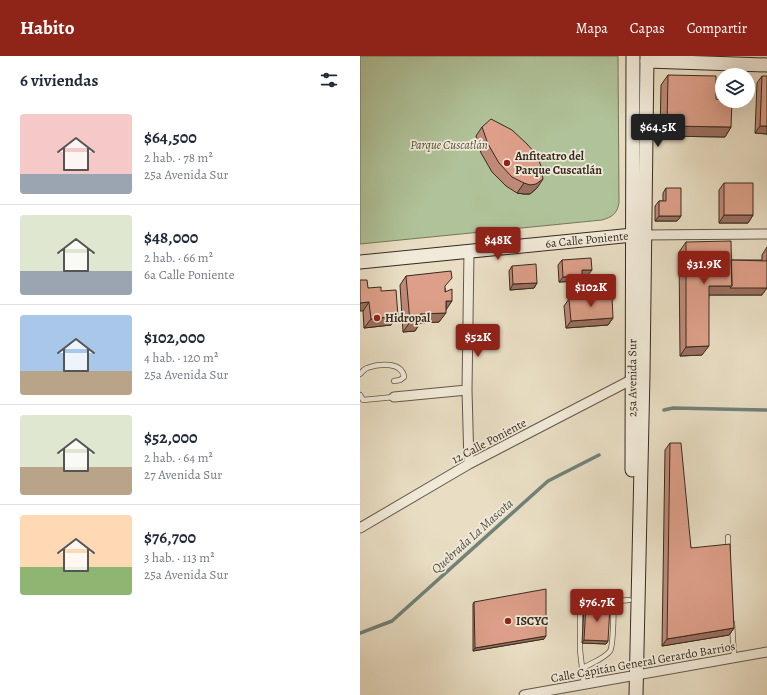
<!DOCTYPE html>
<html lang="es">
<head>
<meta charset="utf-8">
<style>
  :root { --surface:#fff; --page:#f2f2f3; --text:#1f2937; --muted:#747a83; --line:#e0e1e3; --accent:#8f2418 }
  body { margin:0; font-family:Alegreya,serif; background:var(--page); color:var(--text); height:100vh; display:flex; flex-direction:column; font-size:15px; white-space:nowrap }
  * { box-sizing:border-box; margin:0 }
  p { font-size:13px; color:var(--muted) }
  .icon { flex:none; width:22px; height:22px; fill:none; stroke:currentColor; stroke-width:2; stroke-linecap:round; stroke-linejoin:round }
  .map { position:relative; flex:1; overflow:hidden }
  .panel { display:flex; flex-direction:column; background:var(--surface); width:360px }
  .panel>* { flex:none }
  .tools { position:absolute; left:355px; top:12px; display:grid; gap:8px }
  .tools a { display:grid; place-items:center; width:40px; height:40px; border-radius:50%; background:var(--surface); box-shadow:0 4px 16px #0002; font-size:20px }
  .price { position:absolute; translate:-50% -34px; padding:0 9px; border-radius:4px; background:var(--accent); color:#fff; font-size:13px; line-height:26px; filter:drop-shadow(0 1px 2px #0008) }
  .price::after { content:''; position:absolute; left:50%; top:24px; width:12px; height:9px; margin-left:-6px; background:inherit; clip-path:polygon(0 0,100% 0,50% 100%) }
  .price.on { background:#222; color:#fff }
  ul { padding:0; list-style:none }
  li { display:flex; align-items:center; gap:12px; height:100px; padding:0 20px }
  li+li { border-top:1px solid var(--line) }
  li span { display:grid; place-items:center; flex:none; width:112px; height:80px; border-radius:4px; color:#555 }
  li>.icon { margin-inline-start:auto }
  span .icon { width:48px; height:48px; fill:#fffc; stroke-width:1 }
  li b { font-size:17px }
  h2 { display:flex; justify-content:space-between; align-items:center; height:48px; padding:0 20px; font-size:17px }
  header { display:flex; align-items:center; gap:24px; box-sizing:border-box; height:56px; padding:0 20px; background:var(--accent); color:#fff }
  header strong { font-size:19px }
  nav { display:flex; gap:22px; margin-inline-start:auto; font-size:14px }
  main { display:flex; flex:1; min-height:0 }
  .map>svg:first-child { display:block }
  .green { fill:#b0c299; stroke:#74765c }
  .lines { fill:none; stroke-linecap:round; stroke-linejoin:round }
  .stream { stroke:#718279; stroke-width:3.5 }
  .lane-casing { stroke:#645849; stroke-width:6 }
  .street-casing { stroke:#645849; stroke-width:11 }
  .secondary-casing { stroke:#372b20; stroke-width:15 }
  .lane { stroke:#f1ead9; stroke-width:4.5 }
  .street { stroke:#f1ead9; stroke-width:9 }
  .secondary { stroke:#f1ead9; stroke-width:13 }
  .wall { fill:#be8976; stroke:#372b20 }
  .shaded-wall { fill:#9b6f60; stroke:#372b20 }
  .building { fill:#dd9f89; stroke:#372b20 }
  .poi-dot { fill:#8f2418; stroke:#f1ead9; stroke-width:1.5 }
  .labels { text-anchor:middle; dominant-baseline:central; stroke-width:3.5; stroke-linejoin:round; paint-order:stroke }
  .park-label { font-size:12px; font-style:italic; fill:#55513e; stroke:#f1ead9 }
  .poi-label { font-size:12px; font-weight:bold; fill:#372b20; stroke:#f1ead9; text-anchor:start }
  .street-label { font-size:12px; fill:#372b20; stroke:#f1ead9 }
  .water-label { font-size:13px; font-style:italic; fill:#4f4f45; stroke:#f1ead9 }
</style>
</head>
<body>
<header>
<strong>Habito</strong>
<nav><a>Mapa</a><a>Capas</a><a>Compartir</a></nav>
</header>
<main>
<section class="panel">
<h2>6 viviendas<svg class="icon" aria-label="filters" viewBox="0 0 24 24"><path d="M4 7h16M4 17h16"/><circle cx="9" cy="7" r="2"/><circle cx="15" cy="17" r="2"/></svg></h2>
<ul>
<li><span style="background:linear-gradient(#f6c9c9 75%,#9aa5b1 0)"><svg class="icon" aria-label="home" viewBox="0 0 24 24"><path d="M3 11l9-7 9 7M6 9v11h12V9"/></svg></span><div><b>$64,500</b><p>2 hab. · 78 m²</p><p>25a Avenida Sur</p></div></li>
<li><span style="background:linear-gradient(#dfe7d0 70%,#9aa5b1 0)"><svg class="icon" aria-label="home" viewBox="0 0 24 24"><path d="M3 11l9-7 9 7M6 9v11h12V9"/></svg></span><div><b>$48,000</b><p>2 hab. · 66 m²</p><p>6a Calle Poniente</p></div></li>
<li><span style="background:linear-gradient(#a9c7e8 70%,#b9a48a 0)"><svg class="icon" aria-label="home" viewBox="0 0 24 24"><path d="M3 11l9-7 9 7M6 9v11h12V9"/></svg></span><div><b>$102,000</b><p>4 hab. · 120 m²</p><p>25a Avenida Sur</p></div></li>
<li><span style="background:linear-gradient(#dfe7d0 65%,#b9a48a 0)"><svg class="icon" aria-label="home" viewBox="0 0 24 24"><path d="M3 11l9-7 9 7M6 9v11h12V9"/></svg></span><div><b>$52,000</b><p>2 hab. · 64 m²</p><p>27 Avenida Sur</p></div></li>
<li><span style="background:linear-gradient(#ffd9b3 65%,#8fb573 0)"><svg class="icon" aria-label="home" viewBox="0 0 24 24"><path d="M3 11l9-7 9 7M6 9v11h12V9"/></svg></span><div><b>$76,700</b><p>3 hab. · 113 m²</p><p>25a Avenida Sur</p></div></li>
</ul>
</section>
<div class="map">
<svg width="407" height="639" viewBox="0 0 407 639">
  <rect width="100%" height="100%" fill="#e9dec4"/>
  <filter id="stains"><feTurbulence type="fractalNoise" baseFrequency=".005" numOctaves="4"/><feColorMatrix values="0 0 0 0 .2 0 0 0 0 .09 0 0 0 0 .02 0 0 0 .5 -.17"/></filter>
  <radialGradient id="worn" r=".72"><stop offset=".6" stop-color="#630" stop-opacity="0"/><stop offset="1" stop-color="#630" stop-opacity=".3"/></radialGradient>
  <!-- green -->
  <path class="green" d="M0 0H258L259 147C257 158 252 161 242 164L0 188Z"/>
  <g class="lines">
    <!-- stream -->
    <path class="stream" d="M304 354 313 352 407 354
      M0 577 32 565 188 425 239 399"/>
    <defs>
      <path id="lane" d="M0 318C2 316 4 313 7 312 18 308 42 305 44 321L40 324 34 325
        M0 339 3 344 34 341
        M368 481V494
        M372 567 374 601
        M223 612C231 607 244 603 250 595 254 589 253 555 254 545
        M224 629 220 594V552L221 550 226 548 269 544"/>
      <path id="street" d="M284 179 407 178
        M109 195 107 334 109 408
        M34 341 107 334
        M0 472 109 408 271 324
        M164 639 407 596"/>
      <g id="secondary">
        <path d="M287 5 407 9"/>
        <path id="s1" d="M0 206 273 179H282"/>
        <path id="s2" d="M272 414 273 0"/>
        <path d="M276 639 283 318 287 0"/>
      </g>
    </defs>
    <!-- lane casing -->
    <use href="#lane" class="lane-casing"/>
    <!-- street casing -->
    <use href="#street" class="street-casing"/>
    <!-- secondary casing -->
    <use href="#secondary" class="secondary-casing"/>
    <!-- lane -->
    <use href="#lane" class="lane"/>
    <!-- street -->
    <use href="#street" class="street"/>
    <!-- secondary -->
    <use href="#secondary" class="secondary"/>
  </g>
  <!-- wall -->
  <path class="wall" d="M308 19 356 43 371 71 365 81 300 80 301 29Z
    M402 20 407 78 395 77 397 27Z
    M122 71 177 132 170 138H164L157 137 146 130 132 116 121 97 116 80Z
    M364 127 393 159 388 167H359V134Z
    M306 132 321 160 317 165H295V150L299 145H303V137Z
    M326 186 371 204H402V199L407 191V224L402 239H349L342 299 320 300 319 196Z
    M202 204 228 219H222L218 225 199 226 198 209Z
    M152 210 177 227 174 232 150 234 149 215Z
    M46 220 85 232 86 254 79 266 60 267 55 275 43 276 40 229Z
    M8 232 21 235 31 269 4 272 3 255Z
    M209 243 253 262 248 269 206 272 204 250Z
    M310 387 331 492 374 572 369 579 302 590 305 394Z
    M114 546 184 583 113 595V548Z
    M226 549 248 585 246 588 222 587 224 551Z"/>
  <!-- shaded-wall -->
  <path class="shaded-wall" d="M307 70 371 71 365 81 300 80Z
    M400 70H407V78L395 77Z
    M183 123 177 132 170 138H164L157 137 164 127Z
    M364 159H393L388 167H359Z
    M299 160H321L317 165H295Z
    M222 214H232L228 219 218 220Z
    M222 220 218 225 199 226 203 221Z
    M177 227 174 232 150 234 153 228Z
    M349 230H372L407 232 402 239H342Z
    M86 245H92L86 254Z
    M9 246 3 255H0V247Z
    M86 257 79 266 60 267 55 275 43 276 50 266 60 258Z
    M38 260 31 269 4 272 11 263Z
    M253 262 248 269 206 272 211 265Z
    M349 290 342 299 320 300 326 291Z
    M374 572 369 579 302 590 307 583Z
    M186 580 184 583 113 595 115 592Z
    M224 584 248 585 246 588 222 587Z"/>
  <!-- building -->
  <path class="building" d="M308 19 356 20V43L362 44V45H372L371 71 307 70Z
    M402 20H407V70H400Z
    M131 63 152 74 167 88 176 98 181 110 183 123 176 128 170 129 164 127 152 121 139 107 128 88 122 71Z
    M364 127H393V159H364Z
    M306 132H321V160H299V145H306Z
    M371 185 372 230H349V290L326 291V186Z
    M231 202 232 214H222V220L203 221 202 204Z
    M371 204 407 205V232H370L372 230Z
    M176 208 177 227 153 228 152 210Z
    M91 215 92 222 85 230V236L92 233V245H86V257L60 258 61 265 50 266 46 220Z
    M0 224H7L8 232 21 231V235L36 234 38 260 11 263 9 246 0 247Z
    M252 240 253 262 211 265 209 243Z
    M310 387H321L331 492 370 488 374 572 307 583Z
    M186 533V580L115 592 114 546Z
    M226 549 250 550 248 585 224 584Z"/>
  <!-- markers -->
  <g class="poi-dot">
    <circle cx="147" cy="107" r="4"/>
    <circle cx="17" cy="262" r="4"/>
    <circle cx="148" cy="565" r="4"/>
  </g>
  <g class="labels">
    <!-- park labels -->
    <g class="park-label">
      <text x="89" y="89">Parque Cuscatlán</text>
    </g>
    <!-- poi labels -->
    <g class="poi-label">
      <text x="155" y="100">Anfiteatro del<tspan x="155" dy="14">Parque Cuscatlán</tspan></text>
      <text x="25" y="262">Hidropal</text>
      <text x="156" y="565">ISCYC</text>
    </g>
    <!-- street labels -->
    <g class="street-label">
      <text stroke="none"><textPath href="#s1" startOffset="228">6a Calle Poniente</textPath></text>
      <text stroke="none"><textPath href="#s2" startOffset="92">25a Avenida Sur</textPath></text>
      <text transform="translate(129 385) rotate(-28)">12 Calle Poniente</text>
      <text transform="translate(283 606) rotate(-10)">Calle Capitán General Gerardo Barrios</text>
    </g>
    <!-- water labels -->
    <g class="water-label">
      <text transform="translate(112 480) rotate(-42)">Quebrada La Mascota</text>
    </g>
  </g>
  <rect width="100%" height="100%" filter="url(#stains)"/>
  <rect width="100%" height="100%" fill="url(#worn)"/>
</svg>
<div class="tools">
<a><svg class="icon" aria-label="layers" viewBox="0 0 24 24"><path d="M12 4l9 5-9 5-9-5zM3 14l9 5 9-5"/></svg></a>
</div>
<b class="price on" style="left:298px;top:92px">$64.5K</b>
<b class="price" style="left:138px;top:205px">$48K</b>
<b class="price" style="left:344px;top:229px">$31.9K</b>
<b class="price" style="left:231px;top:252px">$102K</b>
<b class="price" style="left:118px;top:302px">$52K</b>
<b class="price" style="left:237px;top:567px">$76.7K</b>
</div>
</main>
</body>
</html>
